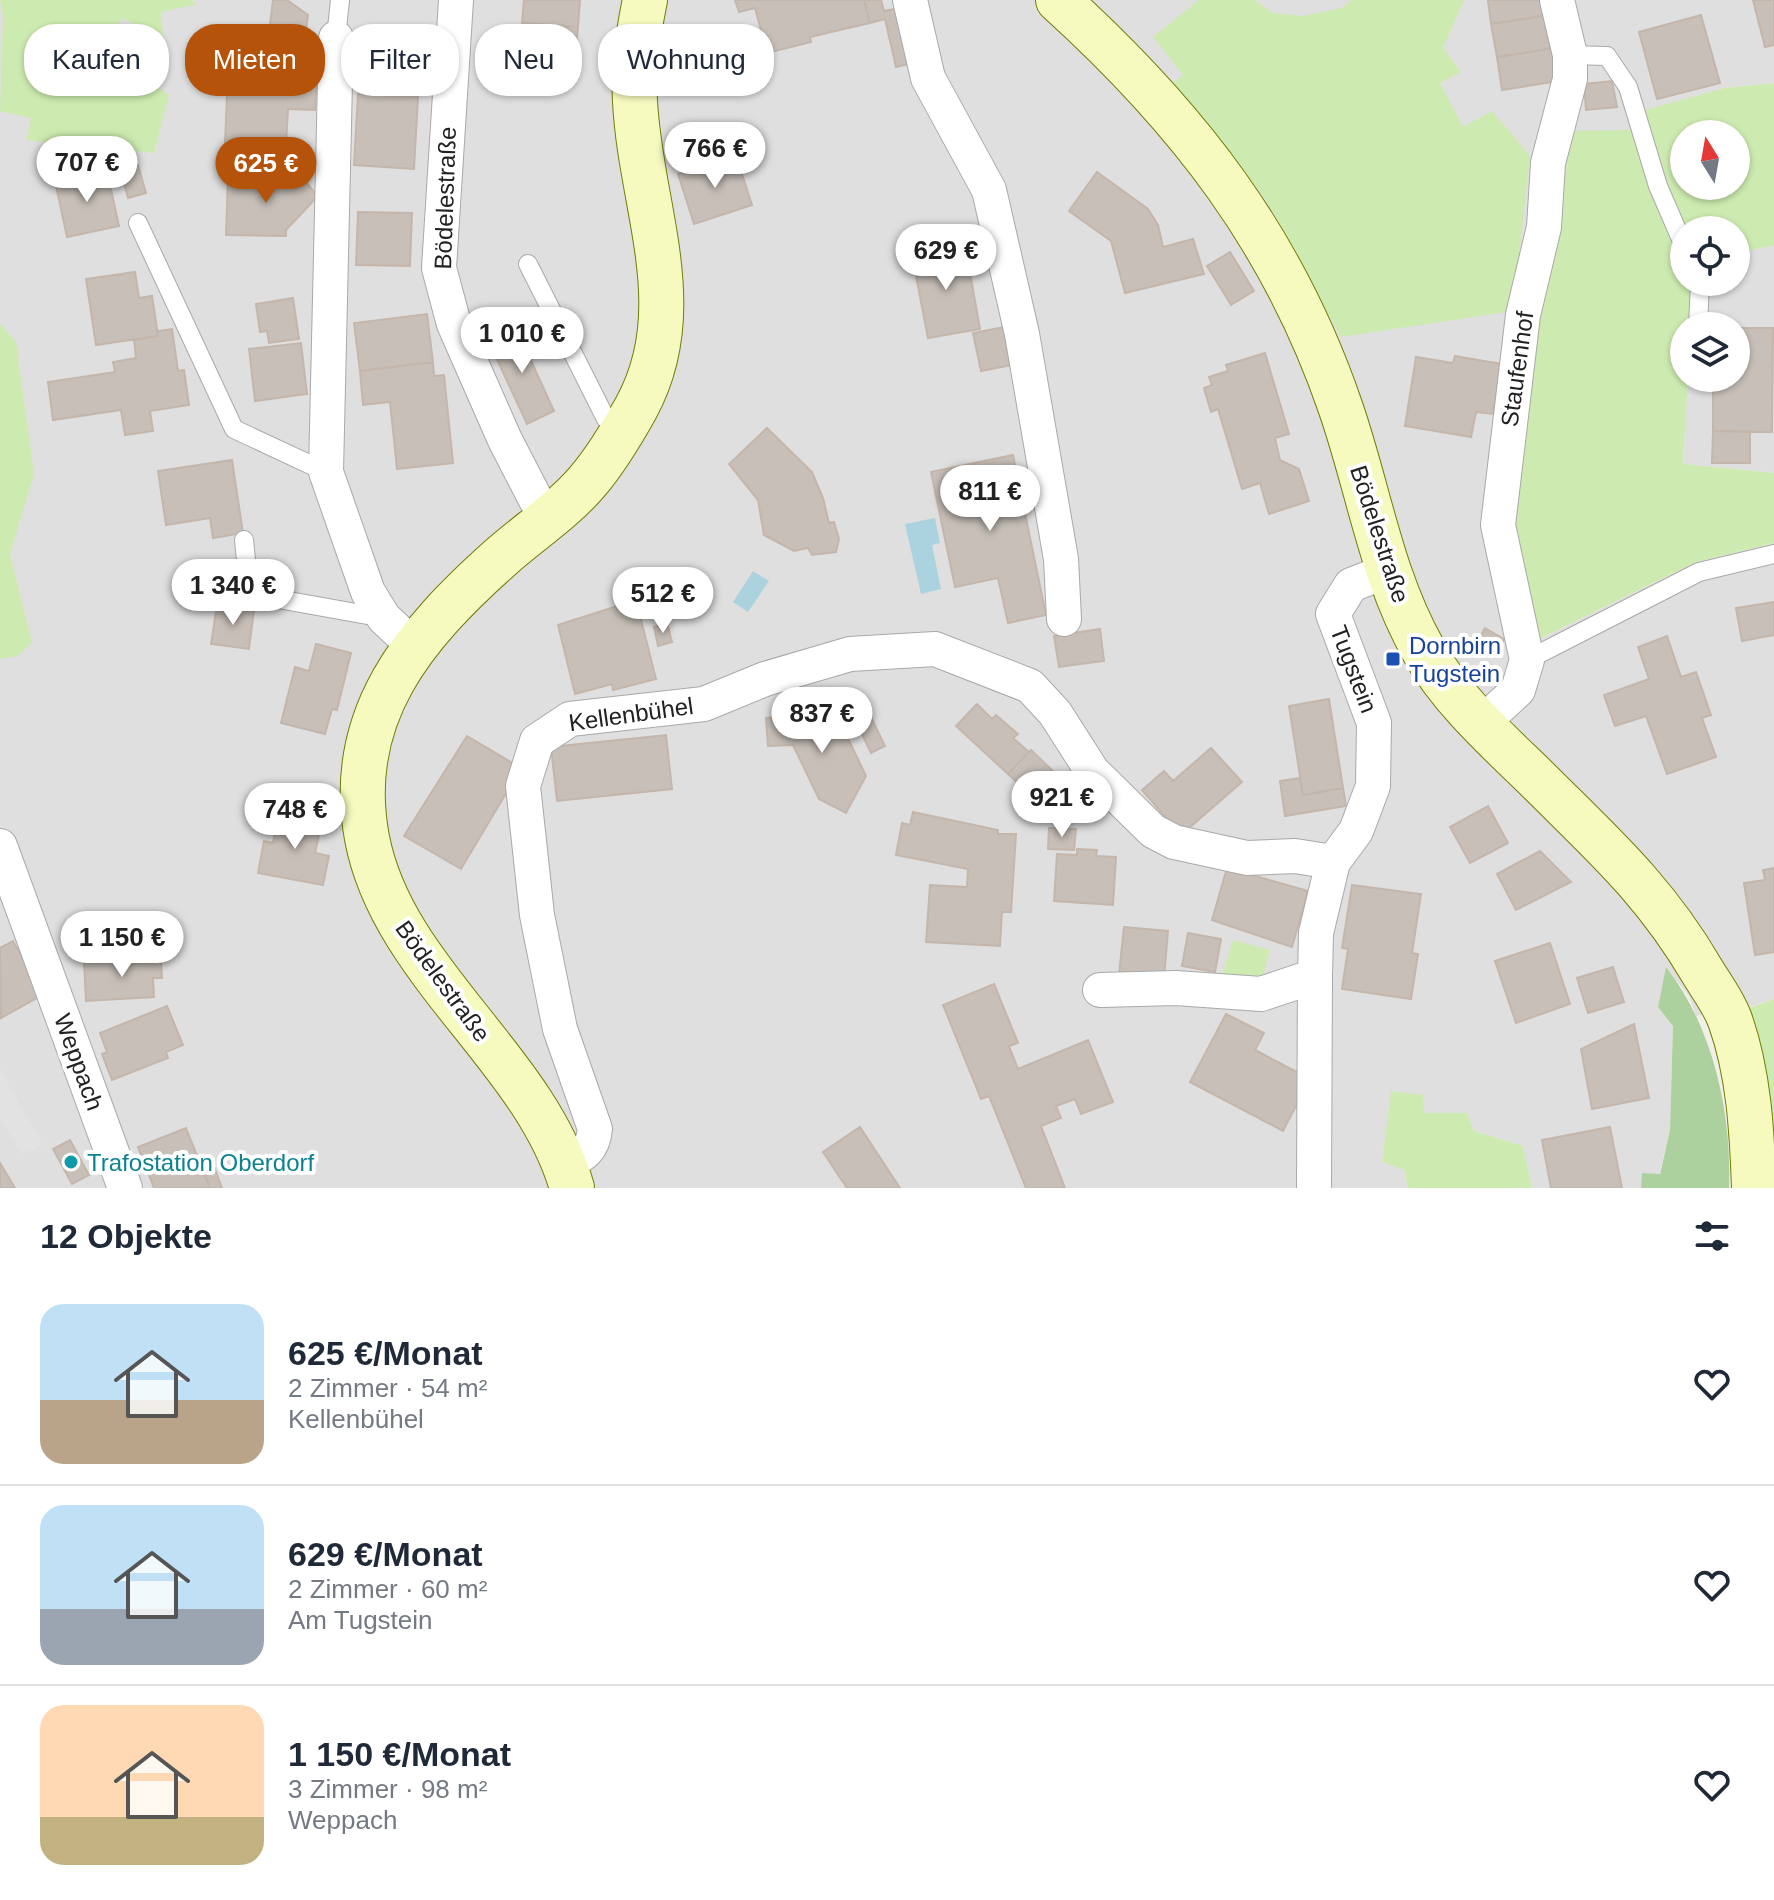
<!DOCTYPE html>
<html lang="de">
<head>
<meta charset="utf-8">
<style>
  :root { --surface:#fff; --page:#f6f6f7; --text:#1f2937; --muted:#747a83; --line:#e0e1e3; --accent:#b45309 }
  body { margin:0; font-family:Helvetica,sans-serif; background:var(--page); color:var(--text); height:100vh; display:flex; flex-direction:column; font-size:30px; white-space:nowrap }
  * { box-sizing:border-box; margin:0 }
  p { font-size:26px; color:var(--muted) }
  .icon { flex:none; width:44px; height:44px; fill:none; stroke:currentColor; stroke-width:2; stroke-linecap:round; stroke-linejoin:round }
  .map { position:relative; height:1188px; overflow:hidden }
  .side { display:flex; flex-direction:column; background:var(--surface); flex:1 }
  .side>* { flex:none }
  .guide { position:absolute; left:24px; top:24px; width:800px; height:72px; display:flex; gap:16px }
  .needle { width:52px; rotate:349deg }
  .controls { position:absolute; left:1670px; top:120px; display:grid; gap:16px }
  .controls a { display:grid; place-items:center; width:80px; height:80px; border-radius:50%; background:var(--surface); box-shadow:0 2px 6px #0004; font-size:40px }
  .price { position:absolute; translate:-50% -68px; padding:0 18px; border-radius:28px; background:#fff; color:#222; font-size:26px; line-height:52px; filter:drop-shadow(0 2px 4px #0008) }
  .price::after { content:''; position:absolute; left:50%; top:48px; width:24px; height:18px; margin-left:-12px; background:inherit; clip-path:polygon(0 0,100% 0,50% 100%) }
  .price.selected { background:var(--accent); color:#fff }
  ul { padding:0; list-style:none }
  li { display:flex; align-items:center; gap:24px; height:200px; padding:0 40px }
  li+li { border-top:2px solid var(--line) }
  li span { display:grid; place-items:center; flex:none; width:224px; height:160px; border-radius:24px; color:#555 }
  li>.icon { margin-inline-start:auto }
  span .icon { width:96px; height:96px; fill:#fffc; stroke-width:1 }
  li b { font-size:34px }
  h2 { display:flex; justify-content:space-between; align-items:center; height:96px; padding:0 40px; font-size:34px }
  .tag { padding:0 28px; border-radius:32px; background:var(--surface); box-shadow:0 2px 6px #0004; font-size:28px; line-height:72px }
  .tag.selected { background:var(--accent); color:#fff }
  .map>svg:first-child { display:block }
  .residential { fill:#e0dfdf }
  .grass { fill:#cdebb0; fill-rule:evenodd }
  .forest { fill:#add19e }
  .parking { fill:#e2e2e2 }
  .water { fill:#aad3df }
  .building { fill:#c7bfb8; stroke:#c4b6ab; stroke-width:2 }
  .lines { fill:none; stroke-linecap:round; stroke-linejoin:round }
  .lane-casing { stroke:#a9a9a9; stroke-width:20 }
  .street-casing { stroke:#a9a9a9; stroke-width:36 }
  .secondary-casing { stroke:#707d05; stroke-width:46 }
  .lane { stroke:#fff; stroke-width:18 }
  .street { stroke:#fff; stroke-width:34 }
  .secondary { stroke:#f7fabf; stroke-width:44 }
  .transit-dot { fill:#1a4fb4; stroke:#fff; stroke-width:3 }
  .culture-dot { fill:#0f9aa8; stroke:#fff; stroke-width:3 }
  .labels { text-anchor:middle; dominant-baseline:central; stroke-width:8; stroke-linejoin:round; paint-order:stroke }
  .street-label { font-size:24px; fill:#222; stroke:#fff }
  .transit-label { font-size:24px; fill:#164399; stroke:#fff; text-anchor:start }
  .culture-label { font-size:24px; fill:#0d838f; stroke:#fff; text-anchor:start }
</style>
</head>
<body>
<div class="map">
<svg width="1774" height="1188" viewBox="0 0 1774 1188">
  <rect width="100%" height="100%" fill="#f2efe9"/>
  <!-- residential -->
  <path class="residential" d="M0 0H1774V83L1725 88 1645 111 1684 230V277L1656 202 1533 642 1696 562 1774 543V999L1746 1008 1696 1016 1689 996 1666 968 1658 1007 1673 1026 1670 1130 1659 1175 1643 1173 1641 1188H1532L1523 1146 1474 1131 1467 1113H1424L1392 1091 1382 1161 1404 1170 1408 1188H0Z
    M1774 245V473L1683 464 1688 378H1736V326H1691L1692 298 1686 282H1736V254Z"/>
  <!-- grass -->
  <path class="grass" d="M0 0H192L197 4 161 12 163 37 121 18 113 58 169 95 154 153 26 140 31 118 0 111 3 16Z
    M1199 0H1255L1273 13 1303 16 1341 8 1352 0H1464L1443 48 1461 72 1440 83 1463 127 1492 111 1530 156 1513 311 1341 337 1266 200 1173 83 1183 75 1153 37Z
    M1774 83V245L1736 254V230H1685L1665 182 1645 110 1725 88ZM1684 134H1736V186H1684Z
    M1633 130 1656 202 1692 298 1691 326H1684V378H1688L1683 464 1774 473V543L1696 562 1533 642 1513 559V493L1568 131Z
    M0 324 16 342 34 474 10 554 32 642 17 656 0 659Z
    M1233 940 1270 950 1262 980H1221Z
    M1774 999V1188L1746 1009Z
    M1391 1091 1423 1095 1424 1113H1467L1474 1131 1523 1146 1532 1188H1408L1404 1170 1382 1162Z"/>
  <!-- forest -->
  <path class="forest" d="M1666 967C1713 1027 1732 1113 1729 1188H1641L1642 1173 1660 1174 1670 1130 1673 1026 1658 1007Z"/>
  <!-- parking -->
  <path class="parking" d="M0 1069 43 1145 21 1154 0 1116Z"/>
  <!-- water -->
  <path class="water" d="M935 518 940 543 932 545 941 589 921 594 905 524Z
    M753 571 769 581 748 612 733 602Z"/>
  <!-- building -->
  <path class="building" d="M273 0H287L308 15 304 46 268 41Z
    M524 0H580L578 27 522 23Z
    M735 0H864L870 23 810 37 811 42 767 53 755 8 739 12Z
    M864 0H881L884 11 900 8 913 63 896 67 885 19 870 23Z
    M1488 0H1546L1549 15 1491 24Z
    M1753 0H1774V45L1765 47Z
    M1549 15 1554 48 1497 57 1491 24Z
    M1701 15 1720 83 1657 99 1639 32Z
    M522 23 578 27 573 83 518 80Z
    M1554 48 1559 81 1502 90 1497 57Z
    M228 72 317 76 315 110 288 109 286 145 225 143Z
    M1612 81 1617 107 1586 110 1584 84Z
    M358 94 418 97 414 169 354 165Z
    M736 155 752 205 694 224 678 174Z
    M119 165H138L146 193 128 198Z
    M107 171 119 226 67 237 55 181Z
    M297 172 318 196 286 230V236L226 235 228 177 289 179Z
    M1097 172 1148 209 1158 225 1163 247 1193 239 1204 274 1125 293 1111 241 1069 211Z
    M358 212 412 213 410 266 356 265Z
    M965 245 980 329 928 338 912 255Z
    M1230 252 1254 291 1231 305 1207 266Z
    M135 272 139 298 152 296 158 336 96 345 86 279Z
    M293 298 299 339 269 343 267 331 260 332 256 304Z
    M427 314 433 362 360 371 354 323Z
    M520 327 530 351 527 352 554 411 527 424 489 342Z
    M1005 327 1012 365 981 371 973 333Z
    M1736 328H1773L1772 432 1713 431V384H1705V378H1736Z
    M172 329 178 371 184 370 189 405 150 411 153 431 125 435 121 410 53 420 48 382 115 372 113 362 136 358 134 340 158 336 157 331Z
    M301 343 307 394 255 401 249 349Z
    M1265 353 1289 434 1275 438 1280 460 1299 469 1309 501 1269 514 1260 483 1242 489 1218 409 1211 412 1204 388 1212 385 1209 377 1228 371 1226 365Z
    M1455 356 1502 364 1493 414 1476 412 1471 437 1405 426 1416 357 1453 363Z
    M433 362 434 376 444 375 453 463 397 469 390 402 363 405 360 371Z
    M767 428 812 472 823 498 829 523 834 522 839 539 836 552 812 555 808 548 794 551 764 535 758 500 729 464Z
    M1713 431 1750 432V463H1712Z
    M1013 455 1046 615 1008 623 998 578 955 587 931 472Z
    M232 460 243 533 213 538 210 518 166 525 158 471Z
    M636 600 656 679 613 690 612 684 575 694 558 625Z
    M1774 602V635L1742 641 1736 608Z
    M217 605 254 610 249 649 211 644Z
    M667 623 672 642 658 646 654 627Z
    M1485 628 1504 639 1495 655 1476 644Z
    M1100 629 1104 661 1059 667 1054 636Z
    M1667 636 1681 677 1696 672 1711 715 1702 718 1716 757 1667 774 1646 716 1615 726 1604 695 1649 679 1638 647Z
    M316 644 351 653 337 710 332 709 325 734 281 723 295 667 309 671Z
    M1329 699 1343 788 1303 795 1289 706Z
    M977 704 992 719 996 715 1018 734 1013 738 1029 752 1008 774 956 726Z
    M836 713 866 776 846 813 819 799 793 745 768 746 766 718Z
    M870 715 885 746 871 753 856 722Z
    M666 735 672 789 557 801 551 747Z
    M467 736 521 768 461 869 404 836Z
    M1211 748 1242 782 1181 835 1142 790 1164 771 1173 781Z
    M1031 750 1057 775 1035 799 1008 774Z
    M1300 778 1303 795 1343 788 1346 806 1285 816 1280 781Z
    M1488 806 1508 843 1470 863 1450 827Z
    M279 812 322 821 315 853 329 856 323 885 258 873 264 841 273 843Z
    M913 812 998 830V834H1016L1011 912H1002L1000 946 926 942 930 885 967 887 968 869 896 855 902 823 910 825Z
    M1049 828 1076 829 1074 850 1048 849Z
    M1077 849 1097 850 1096 856 1116 857 1113 905 1054 901 1057 854 1077 855Z
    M1540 851 1571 882 1516 910 1497 874Z
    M1227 868 1308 891 1292 947 1212 920Z
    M1774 868V952L1755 955 1744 883 1765 880 1763 870Z
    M1352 885 1421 894 1412 953 1418 954 1411 999 1342 989 1348 949 1342 948Z
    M1124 927 1168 931 1164 978 1119 974Z
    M159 931 161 957 84 962 82 935Z
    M1188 933 1221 939 1215 972 1182 966Z
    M13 941 44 994 1 1018 0 948Z
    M1550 943 1570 1004 1516 1023 1495 961Z
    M161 957 162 978H153L154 997 86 1001 84 962Z
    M1613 967 1624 1002 1588 1013 1577 978Z
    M994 984 1018 1043 1009 1046 1018 1069 1088 1040 1113 1102 1081 1114 1075 1099 1056 1106 1061 1118 1041 1126 1065 1188H1026L989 1096 981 1099 943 1005Z
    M167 1006 183 1045 166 1052 168 1058 112 1080 102 1054 107 1052 100 1033Z
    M1226 1014 1264 1033 1255 1050 1310 1079 1283 1131 1190 1082Z
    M1634 1024 1649 1098 1592 1109 1581 1049Z
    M860 1127 900 1188H847L823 1152Z
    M1610 1127 1622 1188H1551L1542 1140Z
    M186 1128 210 1188H154L138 1147Z
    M70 1140 89 1175 72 1184 53 1149Z
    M212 1161 222 1188H210L201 1165Z
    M0 1163 15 1188H0Z"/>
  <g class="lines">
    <defs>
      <path id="lane" d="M336 38 340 0
        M1570 55 1607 56 1628 87 1658 186 1684 246
        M138 223 234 429 326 472
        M528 264 606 419 623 430
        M1698 326 1700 282
        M244 540 247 570 267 597 384 618
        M1527 660 1699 572 1774 554"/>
      <path id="street" d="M456 0 439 268 454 324 505 440 536 500 549 516
        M910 0 928 78 989 190 1022 334 1061 559 1064 619
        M336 38 326 472 368 592 384 618 414 646
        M1481 724 1518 690 1527 660 1498 525 1523 315 1544 227 1548 163 1570 79V55L1557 0
        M0 846 125 1188
        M1100 990 1176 988 1261 994 1315 976 1316 933 1333 862 1356 831 1373 786 1374 723 1333 614 1351 585 1387 571
        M565 1165C583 1155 593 1150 595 1129L560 1029 537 915 523 786 537 741 570 719 704 704 765 679 850 654 935 649 1030 686 1055 713 1092 771 1153 831 1174 842 1247 858 1295 856 1333 862
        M1314 1188 1315 976"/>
      <path id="secondary" d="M1058 0C1188 118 1284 241 1341 409 1369 490 1381 576 1424 651 1451 699 1497 740 1536 778 1602 844 1654 889 1702 971 1711 986 1724 1003 1730 1020 1749 1073 1752 1132 1754 1188
        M572 1188C536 1059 392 972 367 838 344 716 415 634 500 558 528 533 562 511 587 482 606 460 622 433 636 408 691 308 640 206 635 101 633 66 638 34 645 0"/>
    </defs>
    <!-- lane casing -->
    <use href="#lane" class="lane-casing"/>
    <!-- street casing -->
    <use href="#street" class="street-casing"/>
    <!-- secondary casing -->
    <use href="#secondary" class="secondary-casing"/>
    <!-- lane -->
    <use href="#lane" class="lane"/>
    <!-- street -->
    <use href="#street" class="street"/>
    <!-- secondary -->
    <use href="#secondary" class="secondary"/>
  </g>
  <!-- markers -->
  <rect class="transit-dot" x="1385" y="651" width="16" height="16" rx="4"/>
  <circle class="culture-dot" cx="71" cy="1162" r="8"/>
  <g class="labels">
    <!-- street labels -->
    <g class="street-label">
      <text transform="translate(445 198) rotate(-88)">Bödelestraße</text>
      <text transform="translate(1517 369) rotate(-82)">Staufenhof</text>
      <text transform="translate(1380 534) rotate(72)">Bödelestraße</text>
      <text transform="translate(1354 669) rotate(69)">Tugstein</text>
      <text transform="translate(631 714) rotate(-8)">Kellenbühel</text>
      <text transform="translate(443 981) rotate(54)">Bödelestraße</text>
      <text transform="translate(79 1062) rotate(70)">Weppach</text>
    </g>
    <!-- transit labels -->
    <g class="transit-label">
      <text x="1409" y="645">Dornbirn<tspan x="1409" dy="28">Tugstein</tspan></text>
    </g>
    <!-- culture labels -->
    <g class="culture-label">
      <text x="87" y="1162">Trafostation Oberdorf</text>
    </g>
  </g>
</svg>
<div class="controls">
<a><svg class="needle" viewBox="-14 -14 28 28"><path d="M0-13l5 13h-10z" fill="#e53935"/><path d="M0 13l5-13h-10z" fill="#747a83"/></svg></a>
<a><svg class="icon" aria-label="locate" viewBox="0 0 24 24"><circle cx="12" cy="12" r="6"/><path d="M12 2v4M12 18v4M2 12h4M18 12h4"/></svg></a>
<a><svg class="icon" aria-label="layers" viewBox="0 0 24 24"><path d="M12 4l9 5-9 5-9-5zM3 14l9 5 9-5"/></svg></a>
</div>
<b class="price" style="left:715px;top:190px">766 €</b>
<b class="price" style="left:87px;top:204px">707 €</b>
<b class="price selected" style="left:266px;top:205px">625 €</b>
<b class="price" style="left:946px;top:292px">629 €</b>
<b class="price" style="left:522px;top:375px">1 010 €</b>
<b class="price" style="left:990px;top:533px">811 €</b>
<b class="price" style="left:233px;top:627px">1 340 €</b>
<b class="price" style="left:663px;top:635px">512 €</b>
<b class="price" style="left:822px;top:755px">837 €</b>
<b class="price" style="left:1062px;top:839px">921 €</b>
<b class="price" style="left:295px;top:851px">748 €</b>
<b class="price" style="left:122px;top:979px">1 150 €</b>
<div class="guide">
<a class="tag">Kaufen</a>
<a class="tag selected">Mieten</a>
<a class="tag">Filter</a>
<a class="tag">Neu</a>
<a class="tag">Wohnung</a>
</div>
</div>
<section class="side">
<h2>12 Objekte<svg class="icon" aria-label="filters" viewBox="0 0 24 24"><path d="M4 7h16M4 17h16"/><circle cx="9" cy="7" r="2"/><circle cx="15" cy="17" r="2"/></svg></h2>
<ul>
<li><span style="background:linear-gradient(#bfe0f5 60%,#b9a48a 0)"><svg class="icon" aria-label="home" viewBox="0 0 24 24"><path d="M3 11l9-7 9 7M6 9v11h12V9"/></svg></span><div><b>625 €/Monat</b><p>2 Zimmer · 54 m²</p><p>Kellenbühel</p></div><svg class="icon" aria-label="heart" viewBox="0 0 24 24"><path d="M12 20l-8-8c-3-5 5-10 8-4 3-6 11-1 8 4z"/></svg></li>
<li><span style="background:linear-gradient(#bfe0f5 65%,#9aa5b1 0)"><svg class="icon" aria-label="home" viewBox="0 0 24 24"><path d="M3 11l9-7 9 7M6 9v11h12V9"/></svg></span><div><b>629 €/Monat</b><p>2 Zimmer · 60 m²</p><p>Am Tugstein</p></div><svg class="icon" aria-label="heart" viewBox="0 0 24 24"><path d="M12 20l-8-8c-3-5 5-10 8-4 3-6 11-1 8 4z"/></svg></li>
<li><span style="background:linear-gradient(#ffd9b3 70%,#c2b280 0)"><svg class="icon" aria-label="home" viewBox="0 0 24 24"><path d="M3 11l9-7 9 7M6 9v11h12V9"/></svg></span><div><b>1 150 €/Monat</b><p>3 Zimmer · 98 m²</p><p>Weppach</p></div><svg class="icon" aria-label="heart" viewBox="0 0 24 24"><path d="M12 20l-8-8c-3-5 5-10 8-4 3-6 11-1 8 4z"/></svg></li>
</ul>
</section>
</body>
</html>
